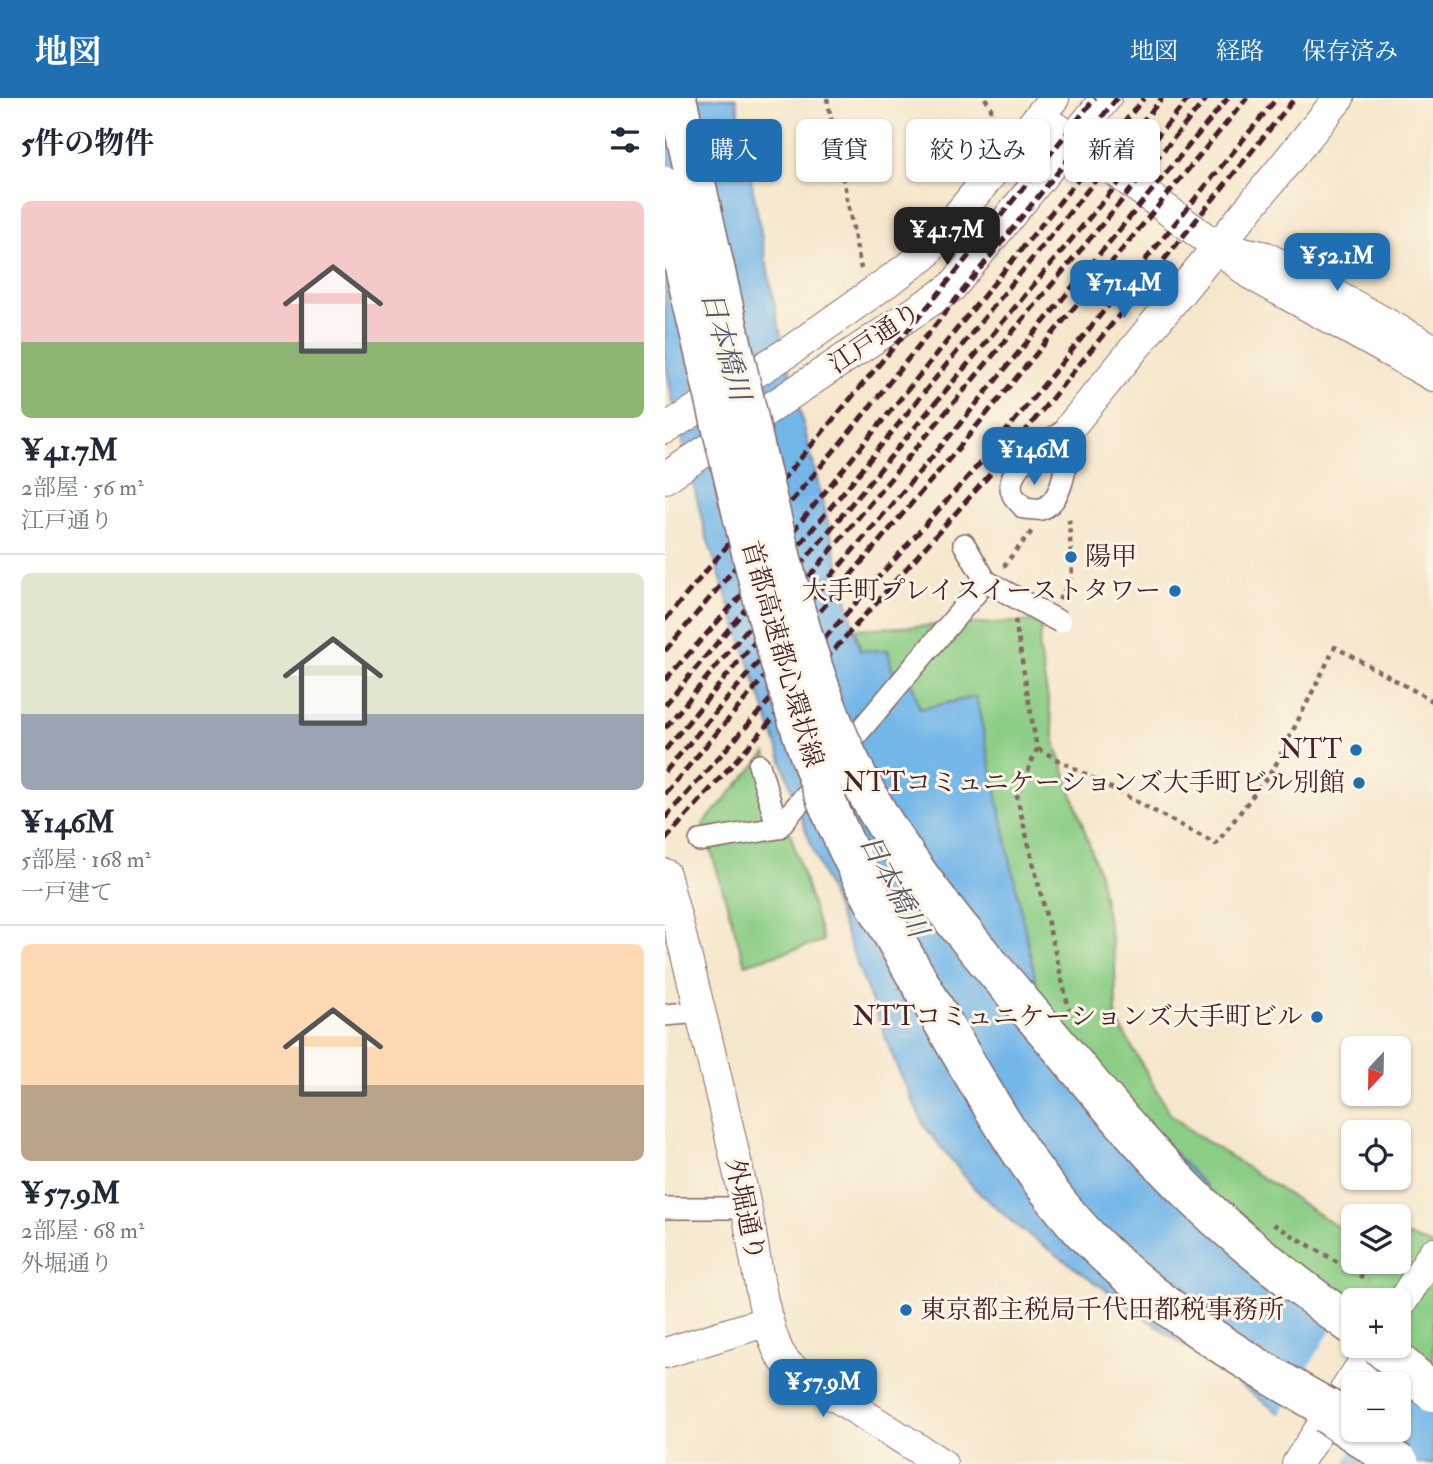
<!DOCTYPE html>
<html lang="ja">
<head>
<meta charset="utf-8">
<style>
  :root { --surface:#fff; --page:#f2f2f3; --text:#1f2937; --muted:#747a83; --line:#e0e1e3; --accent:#1f6fb2 }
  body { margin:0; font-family:"IM FELL Double Pica","Noto Serif JP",serif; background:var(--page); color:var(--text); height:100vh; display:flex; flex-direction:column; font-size:26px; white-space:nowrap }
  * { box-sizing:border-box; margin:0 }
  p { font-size:23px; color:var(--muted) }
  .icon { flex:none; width:38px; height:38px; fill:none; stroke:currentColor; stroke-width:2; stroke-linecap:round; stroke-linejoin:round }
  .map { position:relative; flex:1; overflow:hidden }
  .details { display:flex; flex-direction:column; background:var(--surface); width:665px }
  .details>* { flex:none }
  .guide { position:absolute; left:21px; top:21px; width:640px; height:63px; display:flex; gap:14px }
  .needle { width:46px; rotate:202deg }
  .tools { position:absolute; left:676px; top:938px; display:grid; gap:14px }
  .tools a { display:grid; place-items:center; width:70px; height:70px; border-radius:10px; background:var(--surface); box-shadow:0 2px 5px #0004; font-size:35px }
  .price { position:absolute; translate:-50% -60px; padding:0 16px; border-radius:14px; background:var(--accent); color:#fff; font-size:23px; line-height:46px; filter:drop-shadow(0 2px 4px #0008) }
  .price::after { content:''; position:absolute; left:50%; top:42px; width:21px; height:16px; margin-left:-10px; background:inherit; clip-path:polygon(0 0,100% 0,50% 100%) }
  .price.selected { background:#222; color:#fff }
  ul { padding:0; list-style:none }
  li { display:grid; align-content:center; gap:14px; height:371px; padding:0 21px }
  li+li { border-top:2px solid var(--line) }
  li span { display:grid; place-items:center; height:217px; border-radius:10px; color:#555 }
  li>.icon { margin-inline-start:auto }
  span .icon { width:126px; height:126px; fill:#fffc; stroke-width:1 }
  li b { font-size:30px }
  h2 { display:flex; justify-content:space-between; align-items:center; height:84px; padding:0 21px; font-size:30px }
  .tag { padding:0 24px; border-radius:10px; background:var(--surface); box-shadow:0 2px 5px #0004; font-size:24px; line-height:63px }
  .tag.selected { background:var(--accent); color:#fff }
  header { display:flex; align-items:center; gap:42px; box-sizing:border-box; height:98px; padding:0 35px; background:var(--accent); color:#fff }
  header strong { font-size:33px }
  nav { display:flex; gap:38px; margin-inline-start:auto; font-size:24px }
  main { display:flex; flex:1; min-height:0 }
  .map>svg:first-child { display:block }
  .green { fill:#8bcd85; stroke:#6a7658; stroke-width:2 }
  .water { fill:#73b6e8; stroke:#5e6a8a; stroke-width:2; fill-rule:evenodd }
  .pier { fill:#f5e7cc }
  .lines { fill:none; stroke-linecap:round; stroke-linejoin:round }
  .street-casing { stroke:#866563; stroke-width:24 }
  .secondary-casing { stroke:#866563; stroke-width:32 }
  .path { stroke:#866563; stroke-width:4.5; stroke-dasharray:5 5; stroke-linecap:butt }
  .street { stroke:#fff; stroke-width:21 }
  .secondary { stroke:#fff; stroke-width:30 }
  .rail { stroke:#4a1f2b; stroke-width:5; stroke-dasharray:10 5; stroke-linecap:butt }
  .street-bridge-casing { stroke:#866563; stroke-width:24; stroke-linecap:butt }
  .highway-bridge-casing { stroke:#866563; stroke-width:41; stroke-linecap:butt }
  .street-bridge { stroke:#fff; stroke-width:21 }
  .highway-bridge { stroke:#fff; stroke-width:38 }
  .poi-dot { fill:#1f6fb2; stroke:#fcf5e5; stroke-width:2.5 }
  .labels { text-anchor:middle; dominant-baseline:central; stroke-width:6; stroke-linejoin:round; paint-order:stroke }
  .street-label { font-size:26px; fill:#4a1f2b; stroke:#fcf5e5 }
  .poi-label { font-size:26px; fill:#4a1f2b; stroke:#fcf5e5; text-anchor:end }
  .water-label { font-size:28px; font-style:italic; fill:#58546d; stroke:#fcf5e5 }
</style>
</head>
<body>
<header>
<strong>地図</strong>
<nav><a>地図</a><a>経路</a><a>保存済み</a></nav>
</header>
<main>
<section class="details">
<h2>5件の物件<svg class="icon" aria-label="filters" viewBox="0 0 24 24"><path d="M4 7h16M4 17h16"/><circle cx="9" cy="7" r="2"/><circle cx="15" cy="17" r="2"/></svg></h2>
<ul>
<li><span style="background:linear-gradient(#f6c9c9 65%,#8fb573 0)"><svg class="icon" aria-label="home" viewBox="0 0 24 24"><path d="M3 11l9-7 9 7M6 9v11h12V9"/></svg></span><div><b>¥41.7M</b><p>2部屋 · 56 m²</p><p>江戸通り</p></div></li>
<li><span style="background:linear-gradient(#dfe7d0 65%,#9aa5b1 0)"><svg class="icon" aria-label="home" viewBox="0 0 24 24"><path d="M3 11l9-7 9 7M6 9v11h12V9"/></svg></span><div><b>¥146M</b><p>5部屋 · 168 m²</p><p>一戸建て</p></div></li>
<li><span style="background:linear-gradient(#ffd9b3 65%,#b9a48a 0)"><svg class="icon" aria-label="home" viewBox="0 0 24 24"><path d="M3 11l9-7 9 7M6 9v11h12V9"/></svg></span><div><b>¥57.9M</b><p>2部屋 · 68 m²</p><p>外堀通り</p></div></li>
</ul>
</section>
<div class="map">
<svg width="768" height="1366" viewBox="0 0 768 1366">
  <rect width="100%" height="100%" fill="#fcf5e5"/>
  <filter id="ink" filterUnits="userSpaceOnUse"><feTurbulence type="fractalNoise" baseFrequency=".0143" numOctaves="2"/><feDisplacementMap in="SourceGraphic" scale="14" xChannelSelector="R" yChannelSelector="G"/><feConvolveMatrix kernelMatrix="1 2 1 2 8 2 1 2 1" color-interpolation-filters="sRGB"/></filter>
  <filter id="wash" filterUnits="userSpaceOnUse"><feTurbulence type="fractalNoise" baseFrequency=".00686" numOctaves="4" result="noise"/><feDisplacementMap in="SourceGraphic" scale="28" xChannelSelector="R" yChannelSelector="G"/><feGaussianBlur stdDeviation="1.57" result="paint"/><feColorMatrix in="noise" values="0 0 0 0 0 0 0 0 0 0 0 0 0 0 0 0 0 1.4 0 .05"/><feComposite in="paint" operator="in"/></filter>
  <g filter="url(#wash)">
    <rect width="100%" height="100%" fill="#f5e7cc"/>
    <!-- green -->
    <path class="green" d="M377 523 374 550 391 648 434 775 450 864 451 921 505 1016 529 1035 682 1135 688 1134V1164H733V1134L768 1148V1281L733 1248V1202H688V1226L384 959 311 599 255 611 243 572H227L223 552 196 553 190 531Z
      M101 655 158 843 80 866 38 726Z"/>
    <!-- water -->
    <path class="water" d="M0 0H71L112 221 195 553 223 552 227 572H242L255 611 311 599 377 912 688 1248H733V1243L768 1263V1366H687L683 1364 354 1130 309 1090 260 1029 231 967 138 725 40 434 6 295 0 260ZM688 1286H733V1332H688Z"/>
    <!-- pier -->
    <path class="pier" d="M680 1209 688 1213V1248H733V1240L752 1250 729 1286H688V1332H701L679 1365 614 1318Z"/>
  </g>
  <g filter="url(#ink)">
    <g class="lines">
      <defs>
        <path id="street" d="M406 328C402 351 402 403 376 411 372 412 364 410 359 410 356 406 350 401 348 397 335 369 388 341 406 328Z
          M94 667 113 730
          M35 743 113 730 321 483 299 446
          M0 917 36 914
          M0 1110H81"/>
        <path id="secondary" d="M392 30 551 148 585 176 768 278
          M559 150 601 159 768 251
          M406 328 674 0
          M0 331 125 253 259 158 389 0
          M0 380 287 189 441 0
          M0 776C29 886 57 997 81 1109 91 1155 94 1205 112 1250 116 1260 123 1268 132 1274L277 1366
          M733 1210 768 1155
          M0 1255 103 1223
          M632 1366 709 1248"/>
      </defs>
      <!-- street casing -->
      <use href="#street" class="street-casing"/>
      <!-- secondary casing -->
      <use href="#secondary" class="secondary-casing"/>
      <!-- path -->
      <path class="path" d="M162 0 196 171
        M320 0 326 9V34
        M341 469 340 466 368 432
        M394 502 407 478 404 421
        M350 522 372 651 352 699 404 911
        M373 651 551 746 609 670 670 549 768 603
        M608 1126 703 1182"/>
      <!-- street -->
      <use href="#street" class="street"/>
      <!-- secondary -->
      <use href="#secondary" class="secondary"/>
      <!-- rail -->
      <path class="rail" d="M0 522 274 195 430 0
        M0 553 183 336 452 0
        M0 582 74 500 479 0
        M0 607 181 391 497 0
        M0 630 524 0
        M0 652 542 0
        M0 674 284 339 563 0
        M0 696 291 353 582 0
        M0 720 316 364 612 0
        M0 742 328 373 630 0"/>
      <defs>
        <path id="street-bridge" d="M321 483 395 524"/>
        <path id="highway-bridge" d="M12 0C37 111 62 222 87 334 110 435 133 538 172 634 216 741 292 828 366 915 421 979 474 1047 535 1105 582 1150 635 1190 688 1228
          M0 88C23 186 46 284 69 383 94 490 120 599 161 702 194 784 241 860 285 937 330 1014 373 1092 438 1154 511 1223 600 1276 688 1324
          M714 1248 768 1294
          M661 1316 735 1366"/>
      </defs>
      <!-- street-bridge casing -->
      <use href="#street-bridge" class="street-bridge-casing"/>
      <!-- highway-bridge casing -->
      <use href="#highway-bridge" class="highway-bridge-casing"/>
      <!-- street-bridge -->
      <use href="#street-bridge" class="street-bridge"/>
      <!-- highway-bridge -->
      <use href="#highway-bridge" class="highway-bridge"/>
    </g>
  </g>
  <!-- markers -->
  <g class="poi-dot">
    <circle cx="406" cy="459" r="7"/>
    <circle cx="510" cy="493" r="7"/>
    <circle cx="691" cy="652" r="7"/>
    <circle cx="694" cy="685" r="7"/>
    <circle cx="652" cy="919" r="7"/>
    <circle cx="241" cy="1212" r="7"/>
  </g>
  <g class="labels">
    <!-- street labels -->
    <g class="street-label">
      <text transform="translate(210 240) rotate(-34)">江戸通り</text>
      <text transform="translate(117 556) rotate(74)">首都高速都心環状線</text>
      <text transform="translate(80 1112) rotate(78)">外堀通り</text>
    </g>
    <!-- poi labels -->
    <g class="poi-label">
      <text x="420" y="459" text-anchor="start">陽甲</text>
      <text x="496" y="493">大手町プレイスイーストタワー</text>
      <text x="677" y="652">NTT</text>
      <text x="680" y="685">NTTコミュニケーションズ大手町ビル別館</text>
      <text x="638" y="919">NTTコミュニケーションズ大手町ビル</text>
      <text x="255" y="1212" text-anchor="start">東京都主税局千代田都税事務所</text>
    </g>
    <!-- water labels -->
    <g class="water-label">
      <text transform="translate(60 248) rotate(74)">日本橋川</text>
      <text transform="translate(228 788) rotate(62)">日本橋川</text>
    </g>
  </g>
</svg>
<div class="tools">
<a><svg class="needle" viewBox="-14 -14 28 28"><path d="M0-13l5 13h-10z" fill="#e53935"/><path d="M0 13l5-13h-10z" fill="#747a83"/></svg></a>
<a><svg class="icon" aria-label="locate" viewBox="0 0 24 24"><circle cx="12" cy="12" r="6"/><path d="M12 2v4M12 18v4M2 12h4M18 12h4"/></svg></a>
<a><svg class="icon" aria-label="layers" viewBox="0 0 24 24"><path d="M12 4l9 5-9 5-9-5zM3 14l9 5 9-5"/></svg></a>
<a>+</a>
<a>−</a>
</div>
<b class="price selected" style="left:282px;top:169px">¥41.7M</b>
<b class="price" style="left:672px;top:195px">¥52.1M</b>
<b class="price" style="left:459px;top:222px">¥71.4M</b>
<b class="price" style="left:369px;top:389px">¥146M</b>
<b class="price" style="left:158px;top:1321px">¥57.9M</b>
<div class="guide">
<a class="tag selected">購入</a>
<a class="tag">賃貸</a>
<a class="tag">絞り込み</a>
<a class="tag">新着</a>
</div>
</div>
</main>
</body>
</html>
